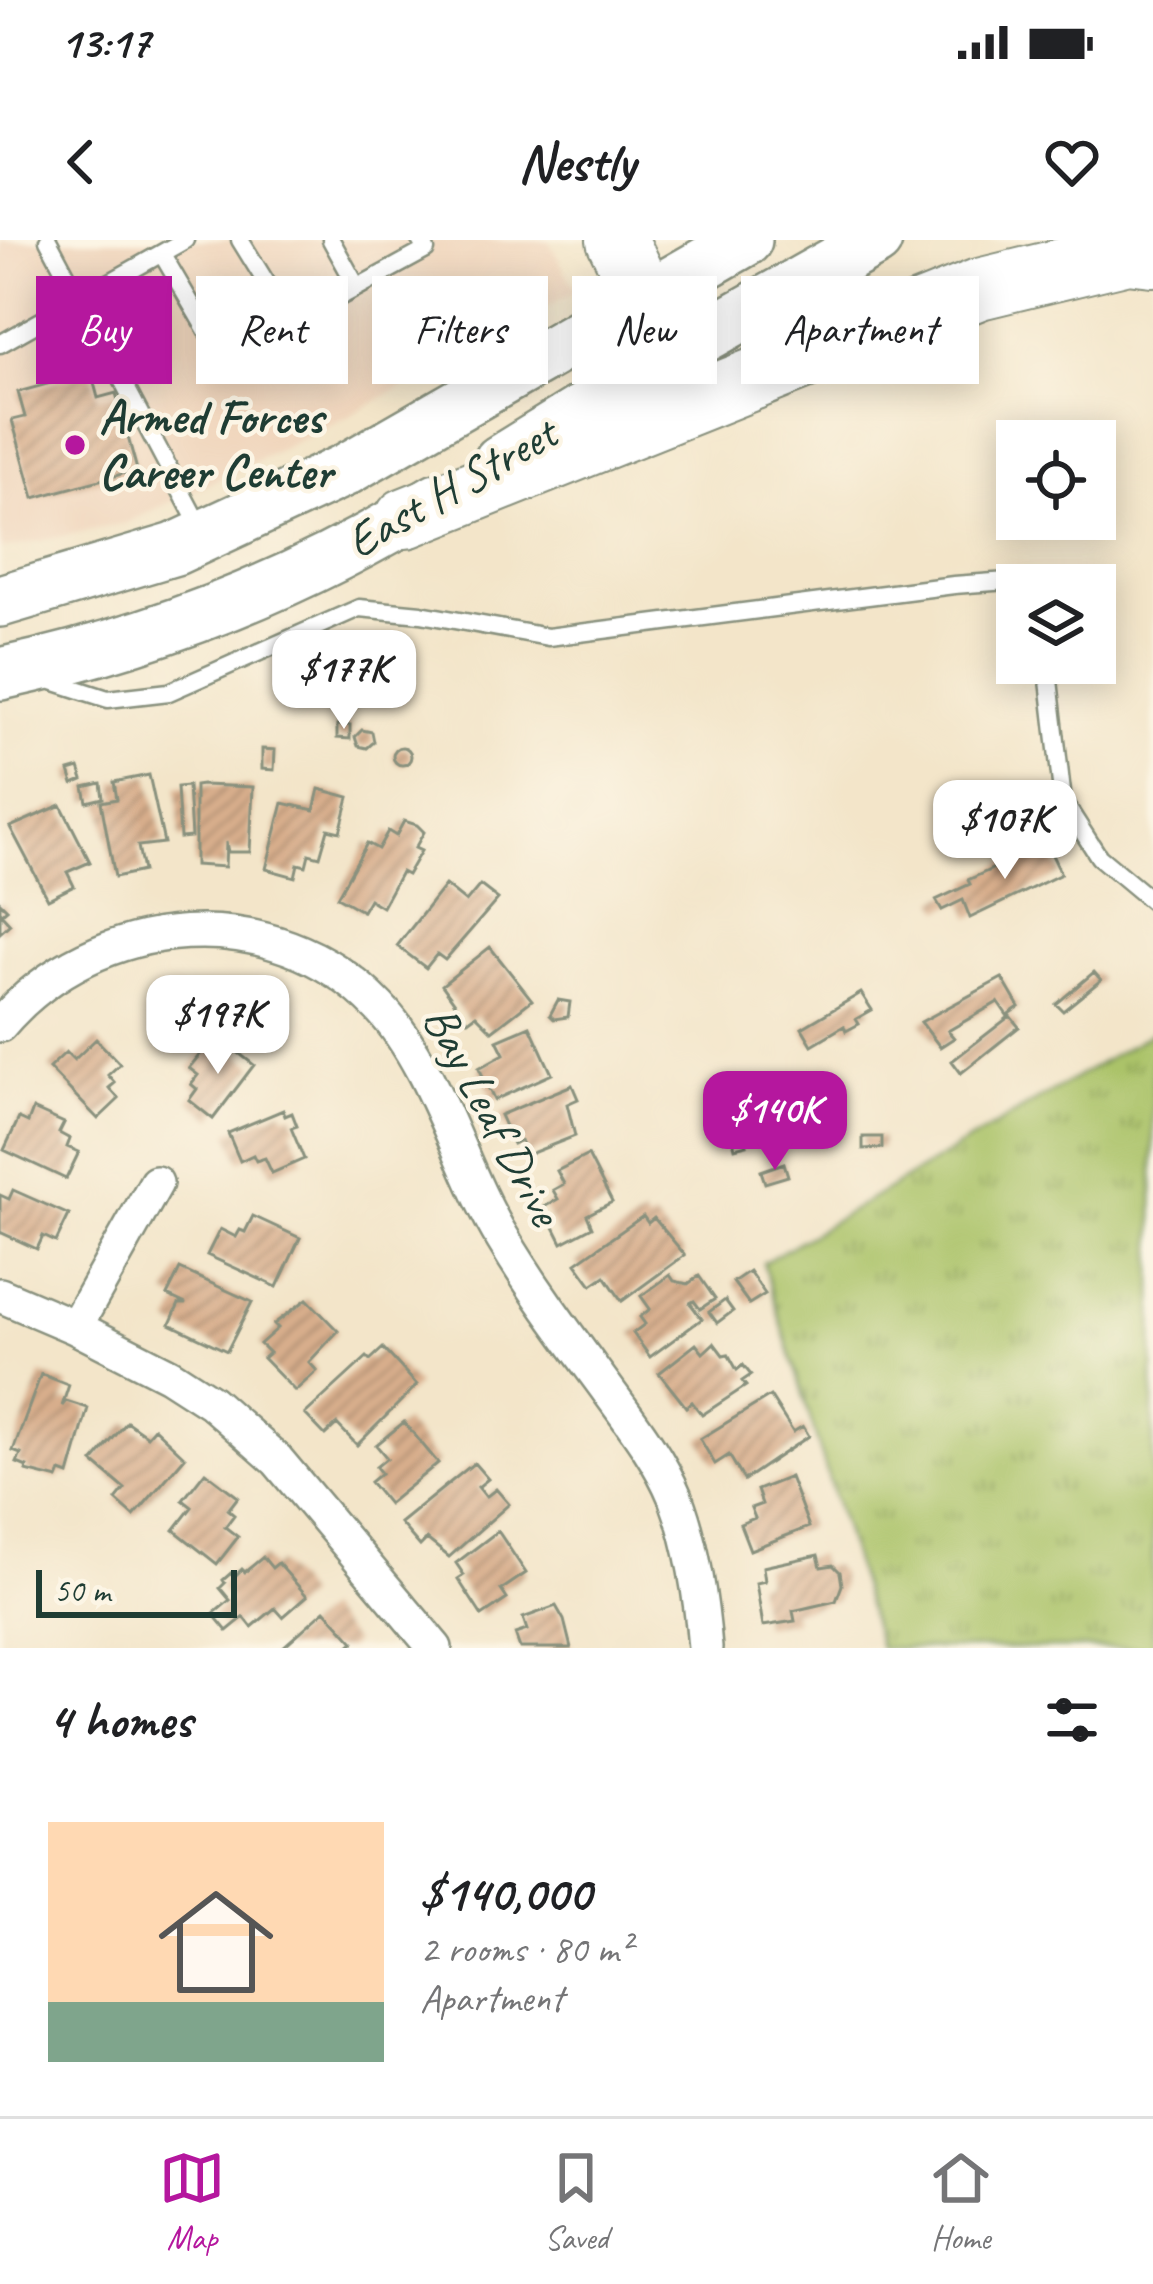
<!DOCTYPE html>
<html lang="en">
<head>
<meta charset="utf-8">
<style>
  :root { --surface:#fff; --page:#f2f2f2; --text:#202124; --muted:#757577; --line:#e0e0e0; --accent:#b5179e }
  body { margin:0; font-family:Caveat,sans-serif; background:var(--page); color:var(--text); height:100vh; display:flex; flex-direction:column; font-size:45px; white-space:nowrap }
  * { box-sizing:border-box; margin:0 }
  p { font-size:39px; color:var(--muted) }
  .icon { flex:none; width:66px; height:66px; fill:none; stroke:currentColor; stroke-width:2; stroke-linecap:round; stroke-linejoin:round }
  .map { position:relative; height:1408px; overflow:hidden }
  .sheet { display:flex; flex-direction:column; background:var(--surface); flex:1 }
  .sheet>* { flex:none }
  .banner { position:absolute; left:36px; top:36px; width:1083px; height:108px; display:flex; gap:24px }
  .fabs { position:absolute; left:996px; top:180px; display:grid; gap:24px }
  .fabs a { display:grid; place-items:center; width:120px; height:120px; border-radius:0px; background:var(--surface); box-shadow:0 6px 30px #0003; font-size:60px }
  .scale { position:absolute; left:36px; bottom:30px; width:201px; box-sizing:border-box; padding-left:12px; border:6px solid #1f3d34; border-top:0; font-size:33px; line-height:42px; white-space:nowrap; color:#1f3d34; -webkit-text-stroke:9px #fcf5e5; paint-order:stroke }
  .price { position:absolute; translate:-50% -102px; padding:0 27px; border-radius:24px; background:#fff; color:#222; font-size:39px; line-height:78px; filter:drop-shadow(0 3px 6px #0008) }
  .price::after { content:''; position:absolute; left:50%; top:72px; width:36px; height:27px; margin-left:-18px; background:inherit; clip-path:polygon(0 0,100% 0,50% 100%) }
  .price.current { background:var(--accent); color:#fff }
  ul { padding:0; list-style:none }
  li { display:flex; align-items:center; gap:36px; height:300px; padding:0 48px }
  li+li { border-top:3px solid var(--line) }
  li span { display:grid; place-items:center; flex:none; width:336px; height:240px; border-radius:0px; color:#555 }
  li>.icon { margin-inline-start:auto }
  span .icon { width:144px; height:144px; fill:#fffc; stroke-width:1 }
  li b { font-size:51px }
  h2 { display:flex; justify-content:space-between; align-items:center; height:144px; padding:0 48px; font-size:51px }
  .pill { padding:0 42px; border-radius:0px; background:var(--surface); box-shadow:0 6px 30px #0003; font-size:42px; line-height:108px }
  .pill.current { background:var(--accent); color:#fff }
  .status { display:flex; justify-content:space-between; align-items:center; height:84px; padding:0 60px; background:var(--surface); direction:ltr }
  .status svg { height:33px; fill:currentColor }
  header { display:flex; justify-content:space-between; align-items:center; height:156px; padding:0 48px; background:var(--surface); font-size:54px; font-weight:700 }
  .dock { display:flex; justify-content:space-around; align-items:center; height:168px; border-top:3px solid var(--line); background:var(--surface); font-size:33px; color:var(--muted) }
  .dock a { display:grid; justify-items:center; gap:6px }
  .dock .current { color:var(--accent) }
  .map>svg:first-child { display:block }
  .built { fill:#f0d5bc }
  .grass { fill:url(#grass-tufts); stroke:#65804e; stroke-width:3 }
  .building { fill:url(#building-hatch) }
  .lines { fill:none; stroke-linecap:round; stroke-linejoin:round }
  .lane-casing { stroke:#89917e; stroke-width:21 }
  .street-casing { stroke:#89917e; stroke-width:38 }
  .primary-casing { stroke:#89917e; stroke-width:56 }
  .highway-casing { stroke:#89917e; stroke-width:64 }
  .lane { stroke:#fff; stroke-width:16 }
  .street { stroke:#fff; stroke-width:33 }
  .primary { stroke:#fff; stroke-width:51 }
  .highway { stroke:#fff; stroke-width:60 }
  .poi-dot { fill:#b5179e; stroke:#fcf5e5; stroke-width:4.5 }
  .labels { text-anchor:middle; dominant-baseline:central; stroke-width:9; stroke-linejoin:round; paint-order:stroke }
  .poi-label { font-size:48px; font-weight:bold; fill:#1f3d34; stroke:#fcf5e5; text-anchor:start }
  .street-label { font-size:48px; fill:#1f3d34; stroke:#fcf5e5 }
</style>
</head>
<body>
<div class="status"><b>13:17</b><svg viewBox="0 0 49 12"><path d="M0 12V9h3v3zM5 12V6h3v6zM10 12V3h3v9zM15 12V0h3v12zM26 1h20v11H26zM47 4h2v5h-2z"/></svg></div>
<header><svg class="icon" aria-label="back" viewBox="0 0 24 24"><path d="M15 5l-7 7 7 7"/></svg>Nestly<svg class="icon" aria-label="heart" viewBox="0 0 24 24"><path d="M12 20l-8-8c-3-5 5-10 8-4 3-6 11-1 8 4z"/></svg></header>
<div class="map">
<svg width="1153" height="1408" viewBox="0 0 1153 1408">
  <defs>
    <pattern id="grass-tufts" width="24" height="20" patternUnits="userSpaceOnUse" patternTransform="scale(3)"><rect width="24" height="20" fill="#abc369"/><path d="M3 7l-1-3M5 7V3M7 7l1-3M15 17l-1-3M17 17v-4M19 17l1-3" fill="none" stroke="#8ba057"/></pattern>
    <pattern id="building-hatch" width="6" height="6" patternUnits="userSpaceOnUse" patternTransform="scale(3)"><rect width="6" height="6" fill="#d8ae8c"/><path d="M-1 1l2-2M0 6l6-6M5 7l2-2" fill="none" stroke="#af8f73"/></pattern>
  </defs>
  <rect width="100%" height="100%" fill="#fcf5e5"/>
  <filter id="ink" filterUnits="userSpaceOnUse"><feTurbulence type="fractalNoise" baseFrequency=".00833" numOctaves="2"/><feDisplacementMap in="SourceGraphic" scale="24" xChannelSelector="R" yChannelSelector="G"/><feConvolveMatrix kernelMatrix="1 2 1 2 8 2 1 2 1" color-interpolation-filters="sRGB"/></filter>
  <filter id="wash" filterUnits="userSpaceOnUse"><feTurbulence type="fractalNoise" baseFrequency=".004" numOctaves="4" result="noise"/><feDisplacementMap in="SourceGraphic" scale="48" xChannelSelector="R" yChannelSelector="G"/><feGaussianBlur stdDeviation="2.7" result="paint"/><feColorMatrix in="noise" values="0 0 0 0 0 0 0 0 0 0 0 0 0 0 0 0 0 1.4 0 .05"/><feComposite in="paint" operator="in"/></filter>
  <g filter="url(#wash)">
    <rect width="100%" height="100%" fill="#f3e5c9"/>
    <!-- built -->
    <path class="built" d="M0 0H548L576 51 349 176 126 283 0 309Z"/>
    <!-- grass -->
    <path class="grass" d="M1153 792V1408H880L763 1023Z"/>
    <g id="blocks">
      <!-- building -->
      <path class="building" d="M91 132 98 158 116 153 137 230 34 258 12 180 25 177 18 152Z
        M337 485H350V499L337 498Z
        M362 490 372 492 374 502 367 508 358 506 355 497Z
        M393 516a9 9 0 1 1 18 0a9 9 0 1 1-18 0Z
        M262 509 275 510 274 530 262 529Z
        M79 528 83 540 73 544 69 531Z
        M149 535 164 603 138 606 143 631 115 637 101 562 117 559 114 542Z
        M101 543 103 558 87 562 84 547Z
        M202 545 253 547 250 612H228L226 602 225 627 195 625V546Z
        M188 546 191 597 180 598 177 547Z
        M319 549 349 557 340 592 328 589 320 617 309 614 306 626 298 624 295 637 266 629 283 563 314 570Z
        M61 565 90 622 67 632 74 646 48 659 10 587Z
        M404 581 417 585 424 592 415 608 421 611 407 635 401 632 382 667 369 659 362 671 337 657 367 603 378 609 388 591 396 596Z
        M1047 604 1061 634 970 678 963 660 942 670 936 660 970 644 968 640Z
        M445 645 466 662 480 645 498 659 445 720 437 714 426 728 397 706Z
        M0 662 7 669 1 674 10 684 0 693Z
        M490 707 532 760 492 791 476 775 468 781 442 745Z
        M1094 732 1101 740 1063 771 1056 764Z
        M1002 738 1019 767 1007 775 998 762 948 791 954 798 940 807 921 782Z
        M861 753 872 770 856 779 859 784 846 791 844 786 812 805 802 788Z
        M558 760 570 762 568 777 554 779 550 775Z
        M1010 776 1019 787 961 833 952 821Z
        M530 786 552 834 494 860 479 828 504 814 497 800Z
        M96 799 120 824 108 835 115 843 109 848 119 859 98 879 49 828 66 812 74 820Z
        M210 802 220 810 226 803 254 825 213 879 189 860 197 849 191 844 198 835 189 828Z
        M741 843 752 891 744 893 747 905 735 908 732 896 726 897 714 849Z
        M572 845 578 859 567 864 575 896 527 915 521 900 513 904 500 875Z
        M33 869 64 883 59 893 70 899 67 907 79 912 66 939 4 910 19 878 28 882Z
        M283 870 285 876 292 873 297 886 291 888 304 919 272 933 265 918 256 921 253 915 240 921 228 893Z
        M863 897H882V908L863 909Z
        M588 915 612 962 587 975 592 987 562 1003 544 967 558 959 553 950 564 944 557 931Z
        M784 923 788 936 765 943 761 931Z
        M13 950 69 975 56 1002 43 996 37 1009 0 992V955L9 959Z
        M253 976 300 998 277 1047 207 1015 220 989 236 997 240 990 245 992Z
        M643 976 648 983 654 978 685 1015 622 1061 605 1036 592 1045 576 1023Z
        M180 1029 252 1062 227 1111 170 1084 179 1064H186L167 1055Z
        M749 1031 765 1054 749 1064 733 1042Z
        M670 1035 674 1041 688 1044 699 1036 715 1059 700 1069 694 1061 690 1063 702 1079 650 1117 633 1093 645 1084 640 1077 650 1069 641 1056Z
        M307 1059 338 1091 309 1122 317 1131 295 1151 263 1118 269 1113 260 1104 278 1088 274 1084Z
        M725 1060 733 1071 717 1083 709 1072Z
        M714 1103 723 1115 728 1114 737 1130 743 1125 751 1135 742 1141 746 1146 702 1175 692 1162 686 1167 659 1133 696 1104 703 1113Z
        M383 1108 417 1145 357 1205 337 1184 325 1195 305 1174 367 1117 370 1120Z
        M41 1134 69 1145 62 1166 66 1161 88 1168 69 1235 61 1232 58 1239 26 1231 27 1227 17 1223 21 1214 13 1211Z
        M770 1156 793 1192 803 1186 809 1196 744 1240 729 1215 715 1224 700 1199Z
        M127 1182 147 1196 154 1188 185 1217 134 1276 116 1260 125 1249 93 1222Z
        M404 1182 438 1223 388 1264 370 1242 381 1233 376 1227 387 1218 376 1205Z
        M474 1223 488 1239 478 1247 486 1257 496 1249 509 1264 449 1317 427 1299 420 1306 400 1283Z
        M205 1232 238 1257 228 1270 234 1275 225 1287 238 1297 217 1324 174 1290 192 1267 183 1260Z
        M790 1237 809 1287 750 1310 740 1284 755 1278 751 1268 762 1264 757 1250Z
        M498 1291 526 1333 501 1350 507 1359 482 1376 458 1339 464 1335 456 1323Z
        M818 1315 821 1327 833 1325 840 1332 842 1345 836 1361 793 1371 795 1381 763 1386 756 1343 765 1341 763 1327Z
        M263 1317 272 1328 278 1323 307 1356 283 1377 275 1368 252 1387 244 1377 227 1391 213 1374 230 1360 220 1348 225 1343 223 1340 231 1333 234 1337 242 1329 245 1332Z
        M556 1366 564 1380 571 1408H520L515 1394 527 1390 523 1378Z
        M325 1370 354 1402 347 1408H282Z"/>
    </g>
  </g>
  <g filter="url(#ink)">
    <use href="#blocks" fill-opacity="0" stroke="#89917e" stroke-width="3"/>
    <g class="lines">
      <defs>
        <path id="lane" d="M48 0 202 291
          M240 0 291 83
          M331 0 357 47
          M162 14 224 120 426 10 420 0
          M0 104 185 0
          M1047 423 1063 561 1099 617 1153 662
          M46 439 108 459 169 452 359 368 421 374 548 397 954 345 1021 340 1028 345"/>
        <path id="street" d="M0 785C96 672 274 657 379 767 435 826 460 929 503 999 534 1051 571 1100 607 1149 631 1182 659 1218 675 1257 693 1304 701 1358 705 1408
          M0 1055 75 1087 169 1135 211 1162 277 1220 435 1408
          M75 1087 156 943"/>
        <path id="primary" d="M500 221 680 110 876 0
          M0 361 175 309 345 230 746 0
          M0 434C154 401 303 342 437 259"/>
        <path id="highway" d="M617 0 646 60 680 110
          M406 278 979 49 1128 13 1153 16"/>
      </defs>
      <!-- lane casing -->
      <use href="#lane" class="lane-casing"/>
      <!-- street casing -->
      <use href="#street" class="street-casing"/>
      <!-- primary casing -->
      <use href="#primary" class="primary-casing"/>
      <!-- highway casing -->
      <use href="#highway" class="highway-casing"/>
      <!-- lane -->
      <use href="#lane" class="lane"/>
      <!-- street -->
      <use href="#street" class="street"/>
      <!-- primary -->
      <use href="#primary" class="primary"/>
      <!-- highway -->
      <use href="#highway" class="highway"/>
    </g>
  </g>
  <!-- markers -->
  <circle class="poi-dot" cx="75" cy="205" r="12"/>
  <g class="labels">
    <!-- poi labels -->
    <g class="poi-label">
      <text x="99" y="177">Armed Forces<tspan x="99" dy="55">Career Center</tspan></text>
    </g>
    <!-- street labels -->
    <g class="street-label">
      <text transform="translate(451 247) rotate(-30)">East H Street</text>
      <text transform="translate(493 875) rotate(62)">Bay Leaf Drive</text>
    </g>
  </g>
</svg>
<div class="fabs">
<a><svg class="icon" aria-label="locate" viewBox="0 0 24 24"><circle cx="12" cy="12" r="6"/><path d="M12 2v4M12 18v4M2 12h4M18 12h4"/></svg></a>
<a><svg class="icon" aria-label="layers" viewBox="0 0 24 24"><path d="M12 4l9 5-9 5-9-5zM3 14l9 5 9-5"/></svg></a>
</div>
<div class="scale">50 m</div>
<b class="price" style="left:344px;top:492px">$177K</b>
<b class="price" style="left:1005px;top:642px">$107K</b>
<b class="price" style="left:218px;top:837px">$197K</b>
<b class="price current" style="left:775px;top:933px">$140K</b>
<div class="banner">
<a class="pill current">Buy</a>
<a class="pill">Rent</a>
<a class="pill">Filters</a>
<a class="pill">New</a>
<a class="pill">Apartment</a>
</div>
</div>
<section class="sheet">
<h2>4 homes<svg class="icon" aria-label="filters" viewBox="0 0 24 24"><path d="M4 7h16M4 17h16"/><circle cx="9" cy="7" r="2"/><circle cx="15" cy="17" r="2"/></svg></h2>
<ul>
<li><span style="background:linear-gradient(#ffd9b3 75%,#7fa58c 0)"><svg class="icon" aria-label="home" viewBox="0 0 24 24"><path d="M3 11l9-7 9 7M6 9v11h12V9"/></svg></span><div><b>$140,000</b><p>2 rooms · 80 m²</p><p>Apartment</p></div></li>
</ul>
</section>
<nav class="dock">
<a class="current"><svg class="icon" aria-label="map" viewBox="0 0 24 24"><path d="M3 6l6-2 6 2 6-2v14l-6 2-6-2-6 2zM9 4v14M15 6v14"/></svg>Map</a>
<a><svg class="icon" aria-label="saved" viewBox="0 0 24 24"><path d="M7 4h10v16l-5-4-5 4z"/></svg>Saved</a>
<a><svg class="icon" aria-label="home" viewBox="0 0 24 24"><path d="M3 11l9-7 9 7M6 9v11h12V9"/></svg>Home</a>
</nav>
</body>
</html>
